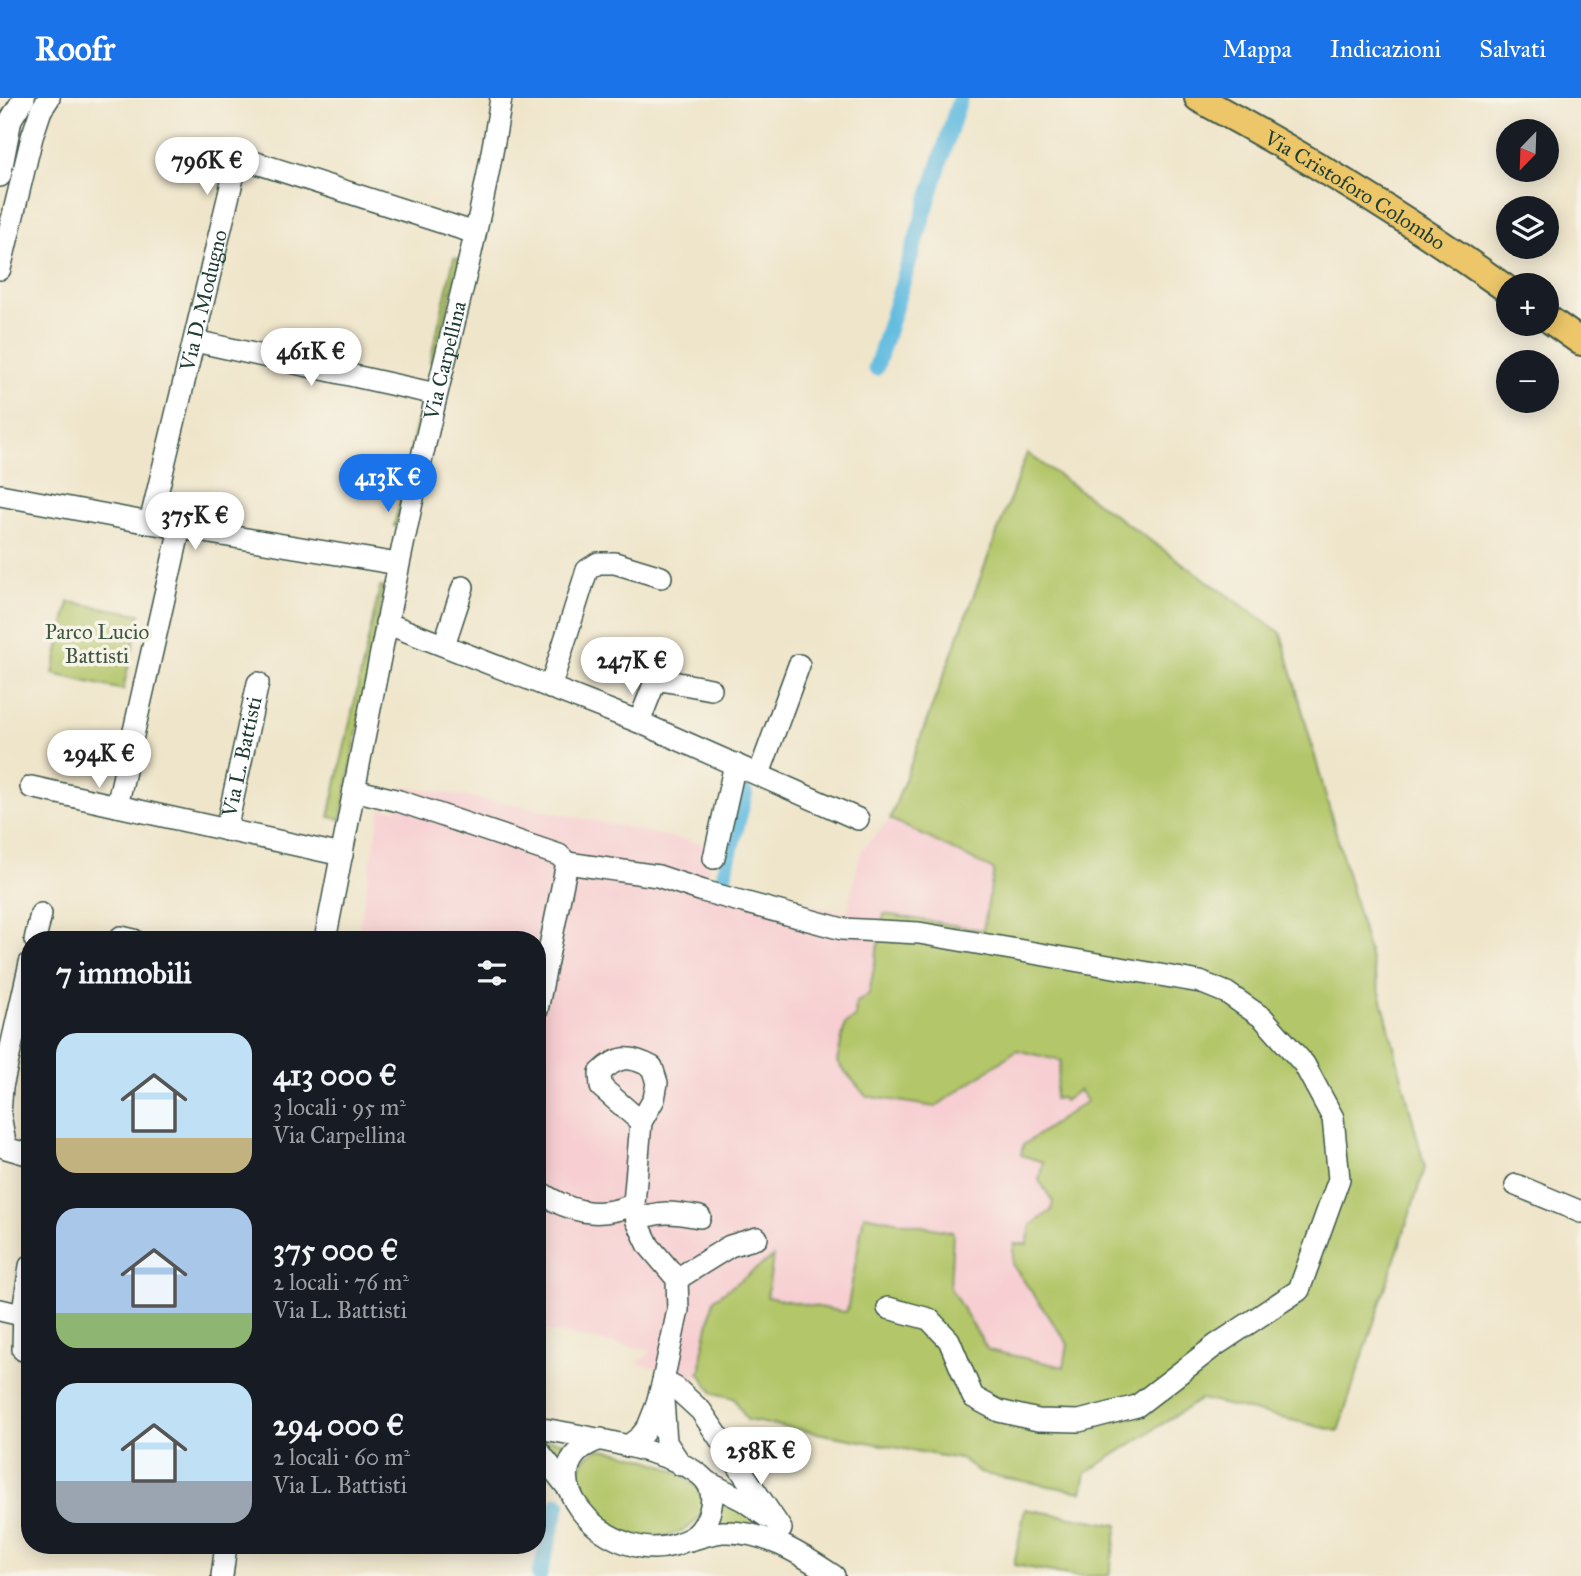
<!DOCTYPE html>
<html lang="it">
<head>
<meta charset="utf-8">
<style>
  :root { --surface:#171b24; --page:#242831; --text:#f1f3f6; --muted:#9ea1a6; --accent:#1a73e8 }
  body { margin:0; font-family:"IM FELL Great Primer",serif; background:var(--page); color:var(--text); height:100vh; display:flex; flex-direction:column; font-size:26px; white-space:nowrap }
  * { box-sizing:border-box; margin:0 }
  p { font-size:23px; color:var(--muted) }
  .icon { flex:none; width:38px; height:38px; fill:none; stroke:currentColor; stroke-width:2; stroke-linecap:round; stroke-linejoin:round }
  .map { position:relative; flex:1; overflow:hidden }
  .details { position:absolute; left:21px; top:833px; width:525px; height:623px; display:flex; flex-direction:column; background:var(--surface); border-radius:28px; box-shadow:0 4px 18px #0003 }
  .details>* { flex:none }
  .needle { width:46px; rotate:203deg }
  .fabs { position:absolute; left:1496px; top:21px; display:grid; gap:14px }
  .fabs a { display:grid; place-items:center; width:63px; height:63px; border-radius:50%; background:var(--surface); box-shadow:0 4px 18px #0003; font-size:35px }
  .price { position:absolute; translate:-50% -60px; padding:0 16px; border-radius:24px; background:#fff; color:#222; font-size:23px; line-height:46px; filter:drop-shadow(0 2px 4px #0008) }
  .price::after { content:''; position:absolute; left:50%; top:42px; width:21px; height:16px; margin-left:-10px; background:inherit; clip-path:polygon(0 0,100% 0,50% 100%) }
  .price.current { background:var(--accent); color:#fff }
  ul { padding:0; list-style:none }
  li { display:flex; align-items:center; gap:21px; height:175px; padding:0 35px }
  li span { display:grid; place-items:center; flex:none; width:196px; height:140px; border-radius:21px; color:#555 }
  li>.icon { margin-inline-start:auto }
  span .icon { width:84px; height:84px; fill:#fffc; stroke-width:1 }
  li b { font-size:30px }
  h2 { display:flex; justify-content:space-between; align-items:center; height:84px; padding:0 35px; font-size:30px }
  header { display:flex; align-items:center; gap:42px; box-sizing:border-box; height:98px; padding:0 35px; background:var(--accent); color:#fff }
  header strong { font-size:33px }
  nav { display:flex; gap:38px; margin-inline-start:auto; font-size:24px }
  .map>svg:first-child { display:block }
  .built { fill:#f7cfd2 }
  .green { fill:#b3c669; stroke:#69824e; stroke-width:2 }
  .lines { fill:none; stroke-linecap:round; stroke-linejoin:round }
  .canal { stroke:#63bce0; stroke-width:16 }
  .minor-casing { stroke:#3e564a; stroke-width:24 }
  .major-casing { stroke:#3e564a; stroke-width:30 }
  .minor { stroke:#fff; stroke-width:21 }
  .major { stroke:#ecc669; stroke-width:26 }
  .labels { text-anchor:middle; dominant-baseline:central; stroke-width:7; stroke-linejoin:round; paint-order:stroke }
  .street-label { font-size:21px; fill:#1f3d34; stroke:#f7f3e8 }
  .park-label { font-size:21px; fill:#3d583f; stroke:#f7f3e8 }
</style>
</head>
<body>
<header>
<strong>Roofr</strong>
<nav><a>Mappa</a><a>Indicazioni</a><a>Salvati</a></nav>
</header>
<div class="map">
<svg width="1581" height="1478" viewBox="0 0 1581 1478">
  <rect width="100%" height="100%" fill="#f7f3e8"/>
  <filter id="ink" filterUnits="userSpaceOnUse"><feTurbulence type="fractalNoise" baseFrequency=".0143" numOctaves="2"/><feDisplacementMap in="SourceGraphic" scale="14" xChannelSelector="R" yChannelSelector="G"/><feConvolveMatrix kernelMatrix="1 2 1 2 8 2 1 2 1" color-interpolation-filters="sRGB"/></filter>
  <filter id="wash" filterUnits="userSpaceOnUse"><feTurbulence type="fractalNoise" baseFrequency=".00686" numOctaves="4" result="noise"/><feDisplacementMap in="SourceGraphic" scale="28" xChannelSelector="R" yChannelSelector="G"/><feGaussianBlur stdDeviation="1.57" result="paint"/><feColorMatrix in="noise" values="0 0 0 0 0 0 0 0 0 0 0 0 0 0 0 0 0 1.4 0 .05"/><feComposite in="paint" operator="in"/></filter>
  <g filter="url(#wash)">
    <rect width="100%" height="100%" fill="#efe5ca"/>
    <!-- built -->
    <path class="built" d="M1027 355 1281 535 1382 902 1425 1070 1350 1295 769 1296 637 1265 652 1253 537 1231V842H357L381 710 397 712 402 688 523 708 713 748 706 784 847 815 861 753 890 721Z"/>
    <!-- green -->
    <path class="green" d="M454 160 460 161 434 265 430 264Z
      M417 324H421L397 429 394 428Z
      M1027 355 1281 535 1382 902 1425 1070 1338 1333 1201 1301 1086 1375 1082 1394 979 1375 964 1362 747 1322 734 1300 713 1295 699 1274 701 1272 702 1255 714 1201 773 1159 767 1199 844 1214 847 1213 864 1117 953 1134 950 1190 988 1252 1064 1269 1068 1246 1012 1166 1014 1146H1027L1031 1127 1051 1113 1053 1104 1039 1082 1043 1064 1021 1057 1023 1047 1087 1003 1079 992 1064 1003 1062 1000 1054 1001 1061 963 1017 952 935 1009 866 998 837 964 845 926 855 920 856 905 869 896 884 816 983 832 994 772 890 721Z
      M380 489H384L341 721 329 719Z
      M69 504 140 516 123 592 53 576Z
      M537 1341 577 1345 563 1371Z
      M599 1351C627 1354 717 1375 701 1415 696 1428 680 1435 667 1438 649 1441 630 1438 614 1430 593 1418 569 1388 583 1364 586 1358 594 1354 599 1351Z
      M722 1400 769 1429 779 1440 713 1429Z
      M1025 1411 1118 1427 1109 1478H1074L1014 1467Z"/>
    <g class="lines">
      <!-- canal -->
      <path class="canal" d="M876 270 960 0
        M724 777 745 696
        M539 1478 558 1406"/>
    </g>
  </g>
  <g filter="url(#ink)">
    <g class="lines">
      <defs>
        <g id="minor">
          <path d="M0 78 11 21 24 0"/>
          <path d="M0 171 32 39 41 12 49 0"/>
          <path d="M195 243 436 296"/>
          <path d="M0 397 150 425 398 466"/>
          <path id="s1" d="M150 425 238 59 475 135"/>
          <path d="M180 430 117 708 342 757"/>
          <path d="M386 525 639 624 858 721"/>
          <path d="M444 547 463 489"/>
          <path d="M550 590 587 472 598 465H615L661 479"/>
          <path d="M639 624 656 581 711 591"/>
          <path d="M759 676 799 567"/>
          <path d="M31 689 117 708"/>
          <path d="M354 692 399 703 559 757 567 765 537 912"/>
          <path id="s2" d="M226 732 258 585"/>
          <path d="M714 760 735 666"/>
          <path d="M567 765 658 778 703 793 842 831 919 835 1200 884 1227 895 1263 920 1304 966 1333 1020 1339 1081 1299 1192 1216 1247 1137 1308 1079 1323 1038 1322 999 1313 973 1299 949 1242 929 1221 888 1210"/>
          <path d="M121 839 134 842"/>
          <path d="M35 842 41 816"/>
          <path id="s3" d="M325 842C356 684 385 525 420 368 447 246 483 124 501 0"/>
          <path d="M30 865 2 989 0 1017 6 1050 30 1057"/>
          <path d="M1516 1087 1581 1114"/>
          <path d="M537 1092C568 1114 598 1122 634 1106"/>
          <path d="M637 1123C657 1111 677 1115 700 1119"/>
          <path d="M30 1168 24 1207 23 1252 30 1253"/>
          <path d="M677 1181 730 1148 757 1140"/>
          <path d="M0 1212 30 1219"/>
          <path d="M663 1283 676 1290 701 1313 781 1431"/>
          <path d="M663 1302 666 1344 681 1367"/>
          <path d="M537 1330C573 1336 689 1354 708 1386 716 1399 710 1419 701 1431 695 1440 685 1443 674 1447 602 1468 520 1367 601 1341"/>
          <path d="M628 1348 640 1339 648 1329 656 1309 663 1283 678 1212 677 1181 649 1148 637 1123 634 1106 641 1024 654 1001 657 985 652 969C630 957 618 957 600 975L601 989 641 1024"/>
          <path d="M537 1351 568 1390"/>
          <path d="M707 1384 743 1402 767 1419"/>
          <path d="M690 1442C700 1439 712 1435 722 1434 764 1432 801 1456 834 1478"/>
          <path d="M222 1478 226 1447"/>
        </g>
        <g id="major">
          <path id="s4" d="M1198 0C1305 58 1409 121 1508 192"/>
          <path d="M1547 220 1581 244"/>
        </g>
      </defs>
      <!-- minor casing -->
      <use href="#minor" class="minor-casing"/>
      <!-- major casing -->
      <use href="#major" class="major-casing"/>
      <!-- minor -->
      <use href="#minor" class="minor"/>
      <!-- major -->
      <use href="#major" class="major"/>
    </g>
  </g>
  <g class="labels">
    <!-- street labels -->
    <g class="street-label">
      <text stroke="none"><textPath href="#s4" startOffset="182">Via Cristoforo Colombo</textPath></text>
      <text stroke="none"><textPath href="#s1" startOffset="229">Via D. Modugno</textPath></text>
      <text stroke="none"><textPath href="#s3" startOffset="592">Via Carpellina</textPath></text>
      <text stroke="none"><textPath href="#s2" startOffset="75">Via L. Battisti</textPath></text>
    </g>
    <!-- park labels -->
    <g class="park-label">
      <text x="97" y="534">Parco Lucio<tspan x="97" dy="24">Battisti</tspan></text>
    </g>
  </g>
</svg>
<div class="fabs">
<a><svg class="needle" viewBox="-14 -14 28 28"><path d="M0-13l5 13h-10z" fill="#e53935"/><path d="M0 13l5-13h-10z" fill="#9ea1a6"/></svg></a>
<a><svg class="icon" aria-label="layers" viewBox="0 0 24 24"><path d="M12 4l9 5-9 5-9-5zM3 14l9 5 9-5"/></svg></a>
<a>+</a>
<a>−</a>
</div>
<b class="price" style="left:207px;top:99px">796K €</b>
<b class="price" style="left:311px;top:290px">461K €</b>
<b class="price current" style="left:388px;top:416px">413K €</b>
<b class="price" style="left:195px;top:454px">375K €</b>
<b class="price" style="left:632px;top:599px">247K €</b>
<b class="price" style="left:99px;top:692px">294K €</b>
<b class="price" style="left:761px;top:1389px">258K €</b>
<section class="details">
<h2>7 immobili<svg class="icon" aria-label="filters" viewBox="0 0 24 24"><path d="M4 7h16M4 17h16"/><circle cx="9" cy="7" r="2"/><circle cx="15" cy="17" r="2"/></svg></h2>
<ul>
<li><span style="background:linear-gradient(#bfe0f5 75%,#c2b280 0)"><svg class="icon" aria-label="home" viewBox="0 0 24 24"><path d="M3 11l9-7 9 7M6 9v11h12V9"/></svg></span><div><b>413 000 €</b><p>3 locali · 95 m²</p><p>Via Carpellina</p></div></li>
<li><span style="background:linear-gradient(#a9c7e8 75%,#8fb573 0)"><svg class="icon" aria-label="home" viewBox="0 0 24 24"><path d="M3 11l9-7 9 7M6 9v11h12V9"/></svg></span><div><b>375 000 €</b><p>2 locali · 76 m²</p><p>Via L. Battisti</p></div></li>
<li><span style="background:linear-gradient(#bfe0f5 70%,#9aa5b1 0)"><svg class="icon" aria-label="home" viewBox="0 0 24 24"><path d="M3 11l9-7 9 7M6 9v11h12V9"/></svg></span><div><b>294 000 €</b><p>2 locali · 60 m²</p><p>Via L. Battisti</p></div></li>
</ul>
</section>
</div>
</body>
</html>
